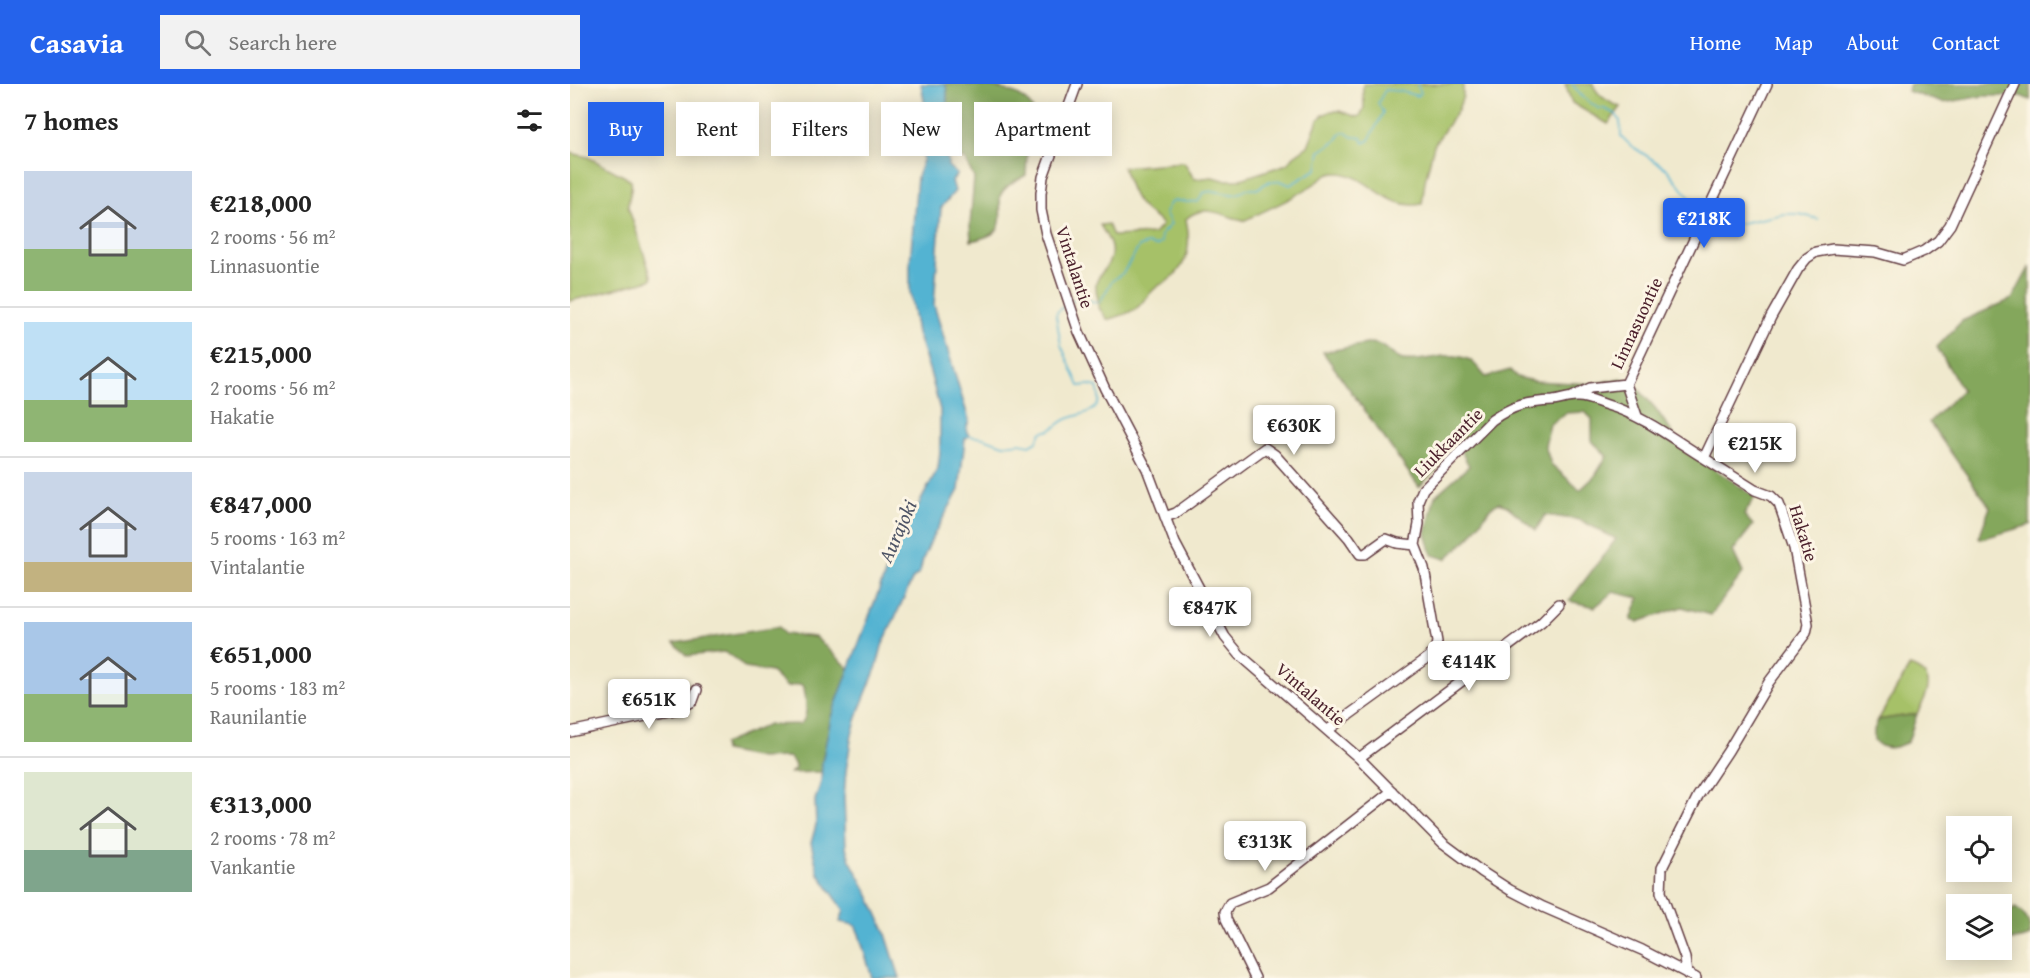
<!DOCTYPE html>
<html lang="en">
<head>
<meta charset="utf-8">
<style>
  :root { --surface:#fff; --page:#f2f2f2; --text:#222; --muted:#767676; --line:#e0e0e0; --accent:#2563eb }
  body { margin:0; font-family:"Gentium Book Plus",serif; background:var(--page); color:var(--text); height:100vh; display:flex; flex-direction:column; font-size:22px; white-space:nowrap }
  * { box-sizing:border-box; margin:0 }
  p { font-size:20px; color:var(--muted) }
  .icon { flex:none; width:33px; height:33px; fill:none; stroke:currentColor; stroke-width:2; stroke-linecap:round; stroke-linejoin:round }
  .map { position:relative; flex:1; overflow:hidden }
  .details { display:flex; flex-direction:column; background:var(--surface); width:570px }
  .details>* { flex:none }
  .top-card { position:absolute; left:18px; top:18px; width:570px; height:54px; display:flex; gap:12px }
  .fabs { position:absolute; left:1376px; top:732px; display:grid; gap:12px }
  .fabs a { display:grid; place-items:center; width:66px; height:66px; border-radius:0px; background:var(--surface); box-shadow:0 3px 15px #0003; font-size:30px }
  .price { position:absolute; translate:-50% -51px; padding:0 14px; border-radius:6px; background:#fff; color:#222; font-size:20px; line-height:39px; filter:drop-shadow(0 2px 3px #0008) }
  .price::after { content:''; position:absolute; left:50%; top:36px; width:18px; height:14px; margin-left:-9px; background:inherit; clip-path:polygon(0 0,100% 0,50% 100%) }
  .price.selected { background:var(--accent); color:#fff }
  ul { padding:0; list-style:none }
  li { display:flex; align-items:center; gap:18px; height:150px; padding:0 24px }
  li+li { border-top:2px solid var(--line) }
  li span { display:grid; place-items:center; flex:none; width:168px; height:120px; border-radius:0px; color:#555 }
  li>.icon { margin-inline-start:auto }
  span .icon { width:72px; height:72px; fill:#fffc; stroke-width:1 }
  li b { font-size:26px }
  h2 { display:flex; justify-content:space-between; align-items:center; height:72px; padding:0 24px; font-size:26px }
  .pill { padding:0 21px; border-radius:0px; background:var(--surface); box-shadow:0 3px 15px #0003; font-size:21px; line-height:54px }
  .pill.selected { background:var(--accent); color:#fff }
  header { display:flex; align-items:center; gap:36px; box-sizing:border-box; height:84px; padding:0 30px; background:var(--accent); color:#fff }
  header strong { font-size:28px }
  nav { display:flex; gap:33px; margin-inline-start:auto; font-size:21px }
  .search { width:420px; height:54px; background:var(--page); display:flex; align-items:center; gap:15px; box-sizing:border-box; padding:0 21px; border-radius:0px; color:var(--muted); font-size:22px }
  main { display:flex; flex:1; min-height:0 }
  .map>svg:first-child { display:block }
  .green { fill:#a6c168; stroke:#78704a; stroke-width:1.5 }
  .forest { fill:#84a75c; stroke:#676344; stroke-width:1.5; fill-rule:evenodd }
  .water { fill:#53b3d2; stroke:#4e697e; stroke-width:1.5 }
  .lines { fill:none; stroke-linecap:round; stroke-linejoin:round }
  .stream { stroke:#53b3d2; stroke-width:1.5 }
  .minor-casing { stroke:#633d43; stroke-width:12 }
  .minor { stroke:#fff; stroke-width:9 }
  .labels { text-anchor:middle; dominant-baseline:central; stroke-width:6; stroke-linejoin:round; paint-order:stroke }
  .street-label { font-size:18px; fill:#4a1f2b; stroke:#fcf5e5 }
  .water-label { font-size:20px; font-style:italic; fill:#4d5365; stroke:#fcf5e5 }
</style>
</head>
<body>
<header>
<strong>Casavia</strong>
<div class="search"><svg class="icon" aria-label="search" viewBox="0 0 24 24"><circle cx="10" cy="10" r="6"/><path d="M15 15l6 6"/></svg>Search here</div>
<nav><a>Home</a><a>Map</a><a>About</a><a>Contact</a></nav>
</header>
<main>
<section class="details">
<h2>7 homes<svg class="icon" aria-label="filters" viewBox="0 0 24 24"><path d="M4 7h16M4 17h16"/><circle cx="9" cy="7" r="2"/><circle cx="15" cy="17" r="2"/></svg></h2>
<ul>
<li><span style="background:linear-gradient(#c9d6e8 65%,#8fb573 0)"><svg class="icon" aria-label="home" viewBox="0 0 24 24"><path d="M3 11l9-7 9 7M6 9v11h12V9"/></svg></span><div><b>€218,000</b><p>2 rooms · 56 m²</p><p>Linnasuontie</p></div></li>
<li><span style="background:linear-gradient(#bfe0f5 65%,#8fb573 0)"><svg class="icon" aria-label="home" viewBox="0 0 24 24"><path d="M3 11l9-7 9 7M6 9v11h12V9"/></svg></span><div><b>€215,000</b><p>2 rooms · 56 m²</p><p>Hakatie</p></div></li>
<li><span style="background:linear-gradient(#c9d6e8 75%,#c2b280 0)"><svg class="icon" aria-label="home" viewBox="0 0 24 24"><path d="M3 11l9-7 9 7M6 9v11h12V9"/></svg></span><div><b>€847,000</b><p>5 rooms · 163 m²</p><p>Vintalantie</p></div></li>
<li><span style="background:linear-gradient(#a9c7e8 60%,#8fb573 0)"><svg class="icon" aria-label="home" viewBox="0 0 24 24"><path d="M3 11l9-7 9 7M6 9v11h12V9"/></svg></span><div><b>€651,000</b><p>5 rooms · 183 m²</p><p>Raunilantie</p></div></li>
<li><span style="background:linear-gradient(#dfe7d0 65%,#7fa58c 0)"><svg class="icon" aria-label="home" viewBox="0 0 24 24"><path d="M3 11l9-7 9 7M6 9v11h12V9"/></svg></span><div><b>€313,000</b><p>2 rooms · 78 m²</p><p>Vankantie</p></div></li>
</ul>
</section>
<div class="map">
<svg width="1460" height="894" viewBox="0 0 1460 894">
  <rect width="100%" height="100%" fill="#fcf5e5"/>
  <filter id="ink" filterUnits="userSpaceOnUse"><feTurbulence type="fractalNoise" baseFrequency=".0167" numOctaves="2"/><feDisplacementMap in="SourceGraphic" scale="12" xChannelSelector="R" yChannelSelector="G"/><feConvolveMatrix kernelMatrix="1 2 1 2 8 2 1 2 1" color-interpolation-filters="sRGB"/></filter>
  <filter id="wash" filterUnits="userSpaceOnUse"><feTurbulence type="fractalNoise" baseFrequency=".008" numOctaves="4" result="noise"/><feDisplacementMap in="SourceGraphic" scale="24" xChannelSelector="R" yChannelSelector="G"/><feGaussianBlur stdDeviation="1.35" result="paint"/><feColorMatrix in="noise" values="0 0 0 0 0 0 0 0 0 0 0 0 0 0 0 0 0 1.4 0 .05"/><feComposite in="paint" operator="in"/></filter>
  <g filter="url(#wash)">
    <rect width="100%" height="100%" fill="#f0e9ce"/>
    <!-- green -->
    <path class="green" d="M793 0H893V12L888 26 864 61 855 97 852 120C816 128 798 89 767 89 759 88 753 94 747 98 723 115 698 125 673 137 654 131 633 119 616 135 621 158 620 179 600 195 596 198 592 200 588 202 580 208 575 216 568 223 560 230 548 232 538 236L529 224C529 215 525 208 526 200 528 191 534 187 538 180 547 165 536 152 530 141L538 140 543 152 584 150 592 141C588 134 580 131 574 125 562 114 558 97 553 83L613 78C619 82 619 90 625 95L642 93 654 96H668L717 80 724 72 738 62 748 36 753 31 761 27H769L788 33C799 26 791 11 793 0Z
      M995 0H1023C1027 12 1040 19 1051 23L1038 40 1002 19Z
      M0 69 18 73 61 96C63 106 58 113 58 123L82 194 80 196 0 217Z
      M1340 582C1369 592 1357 611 1347 630L1308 636Z"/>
    <!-- forest -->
    <path class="forest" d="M375 0C403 0 462 0 466 36 467 45 462 50 459 58 456 68 457 81 456 91 446 97 435 101 430 112 431 145 434 149 401 157L400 141 404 94 395 75 373 70 377 44V6Z
      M1340 0H1460V16L1451 12H1413L1373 19 1337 7Z
      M1460 182V441L1411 455 1409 453 1420 423 1359 338 1392 306 1367 263 1392 237 1442 215Z
      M802 259C818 261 823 275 834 276 857 279 877 265 900 276 906 280 911 288 916 293L940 286 947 293 964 297 1023 300 1051 294 1063 299 1086 325 1111 362 1185 413 1174 431 1183 441 1163 467 1173 489 1141 531 1112 523 1068 538 1061 536 1069 514 1043 508 1025 523 999 517 1046 455 1010 436 975 431 966 446 937 422 929 419 921 423 900 453 876 475 862 471 856 449 865 412 899 382 889 363 849 403 753 268ZM1015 328 1022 335V357L1037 372 1025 392 1010 406 981 380 975 362 980 340 996 329Z
      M209 543 214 550 245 553 280 585 261 633 252 688 220 689 225 685 224 679 219 673 190 674 154 667 153 660 198 641 230 640C240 633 235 615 234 603L230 600 217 603 201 588 175 584 166 575 154 568 117 572 104 559Z
      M1347 630 1338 658C1325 664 1314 668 1304 656V646L1308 636Z
      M1445 824C1457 831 1460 838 1460 852 1448 858 1443 854 1431 858V835Z"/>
    <!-- water -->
    <path class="water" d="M351 0H375L377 6V44L374 70 378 76V82L387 90 382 97 385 107 371 124 364 221 399 336 396 346 399 352 395 355 389 406 363 452 353 475 350 488 342 496 312 562 307 582 289 627 282 650 276 687 274 713 276 763 280 776 297 807 315 847 330 894H302L289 850 285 841 270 838 274 826 248 789 241 759 246 741 245 716 251 698 252 678 261 633 323 469 368 384 370 367V326L360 288 347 249 340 208V179L347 93 353 76 357 33Z"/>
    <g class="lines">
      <!-- stream -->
      <path class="stream" d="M1002 0 1014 14 1029 25 1032 24 1046 30 1050 37 1051 52 1060 61 1097 85 1131 128
        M1137 136 1148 144 1214 130H1229L1248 135
        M503 216C513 212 520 219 530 218L542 197 553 189 569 163 577 160 586 162 591 159V151L601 140 595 129C601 114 604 116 616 118 620 118 624 117 628 118L633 109C652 102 658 118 677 105H687L700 97 704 98 711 97 720 101 747 85 750 67 766 57 772 48H775L782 53H791L794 59 799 56 812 31 813 28 808 19 815 6 829 7 848 12 851 9 847 0
        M398 352 414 354 433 361 450 359 460 361 467 357 472 348C486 346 486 340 497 335 515 328 536 329 527 303L519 301 509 302 491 261 486 232 487 228 493 223"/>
    </g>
  </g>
  <g filter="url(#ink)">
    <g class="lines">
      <defs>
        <path id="minor" d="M507 0 473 93 471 109V126L476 150 509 248 535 305 577 385 605 459 655 553 670 571 789 674 873 759 912 788 940 806 973 823 1072 866 1126 894
          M1002 313 1020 304 1056 300
          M1067 332 1056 300 1197 0
          M595 433 606 429 695 364 705 371 779 454 790 470H795L816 455 827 459 845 461
          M758 646 859 573 865 566 867 558 854 484 845 461 849 440 848 417 853 405 922 336C943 321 958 318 983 317 991 316 998 313 1006 313 1017 312 1027 318 1037 321 1072 331 1103 355 1134 374
          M0 648 109 625 123 617 127 606
          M789 674 971 538 989 520
          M1117 890 1115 874 1091 808 1092 784 1128 712 1158 667 1199 598 1236 549 1238 540 1224 464 1209 420 1201 412 1185 406 1134 374 1201 233 1228 185 1237 174 1246 168 1263 165 1305 168 1333 176 1354 167 1368 157 1380 141 1445 0
          M685 894 656 835 655 828 660 819 699 803 822 707"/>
      </defs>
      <!-- minor casing -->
      <use href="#minor" class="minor-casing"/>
      <!-- minor -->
      <use href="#minor" class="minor"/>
    </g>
  </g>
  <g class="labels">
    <!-- street labels -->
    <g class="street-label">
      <text transform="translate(505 183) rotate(72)">Vintalantie</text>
      <text transform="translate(1066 239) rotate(-65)">Linnasuontie</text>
      <text transform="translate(878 358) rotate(-45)">Liukkaantie</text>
      <text transform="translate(1234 449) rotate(73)">Hakatie</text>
      <text transform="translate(741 610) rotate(41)">Vintalantie</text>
    </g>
    <!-- water labels -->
    <g class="water-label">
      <text transform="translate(327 447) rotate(-66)">Aurajoki</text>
    </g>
  </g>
</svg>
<div class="fabs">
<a><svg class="icon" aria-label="locate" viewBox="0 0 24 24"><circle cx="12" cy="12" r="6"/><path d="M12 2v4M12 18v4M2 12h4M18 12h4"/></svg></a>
<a><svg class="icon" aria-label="layers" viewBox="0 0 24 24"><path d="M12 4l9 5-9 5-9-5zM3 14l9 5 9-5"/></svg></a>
</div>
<b class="price selected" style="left:1134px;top:165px">€218K</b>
<b class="price" style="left:724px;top:372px">€630K</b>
<b class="price" style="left:1185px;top:390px">€215K</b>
<b class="price" style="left:640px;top:554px">€847K</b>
<b class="price" style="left:899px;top:608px">€414K</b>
<b class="price" style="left:79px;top:646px">€651K</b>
<b class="price" style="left:695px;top:788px">€313K</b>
<div class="top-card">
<a class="pill selected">Buy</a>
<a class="pill">Rent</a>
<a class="pill">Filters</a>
<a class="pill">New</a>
<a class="pill">Apartment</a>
</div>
</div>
</main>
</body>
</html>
